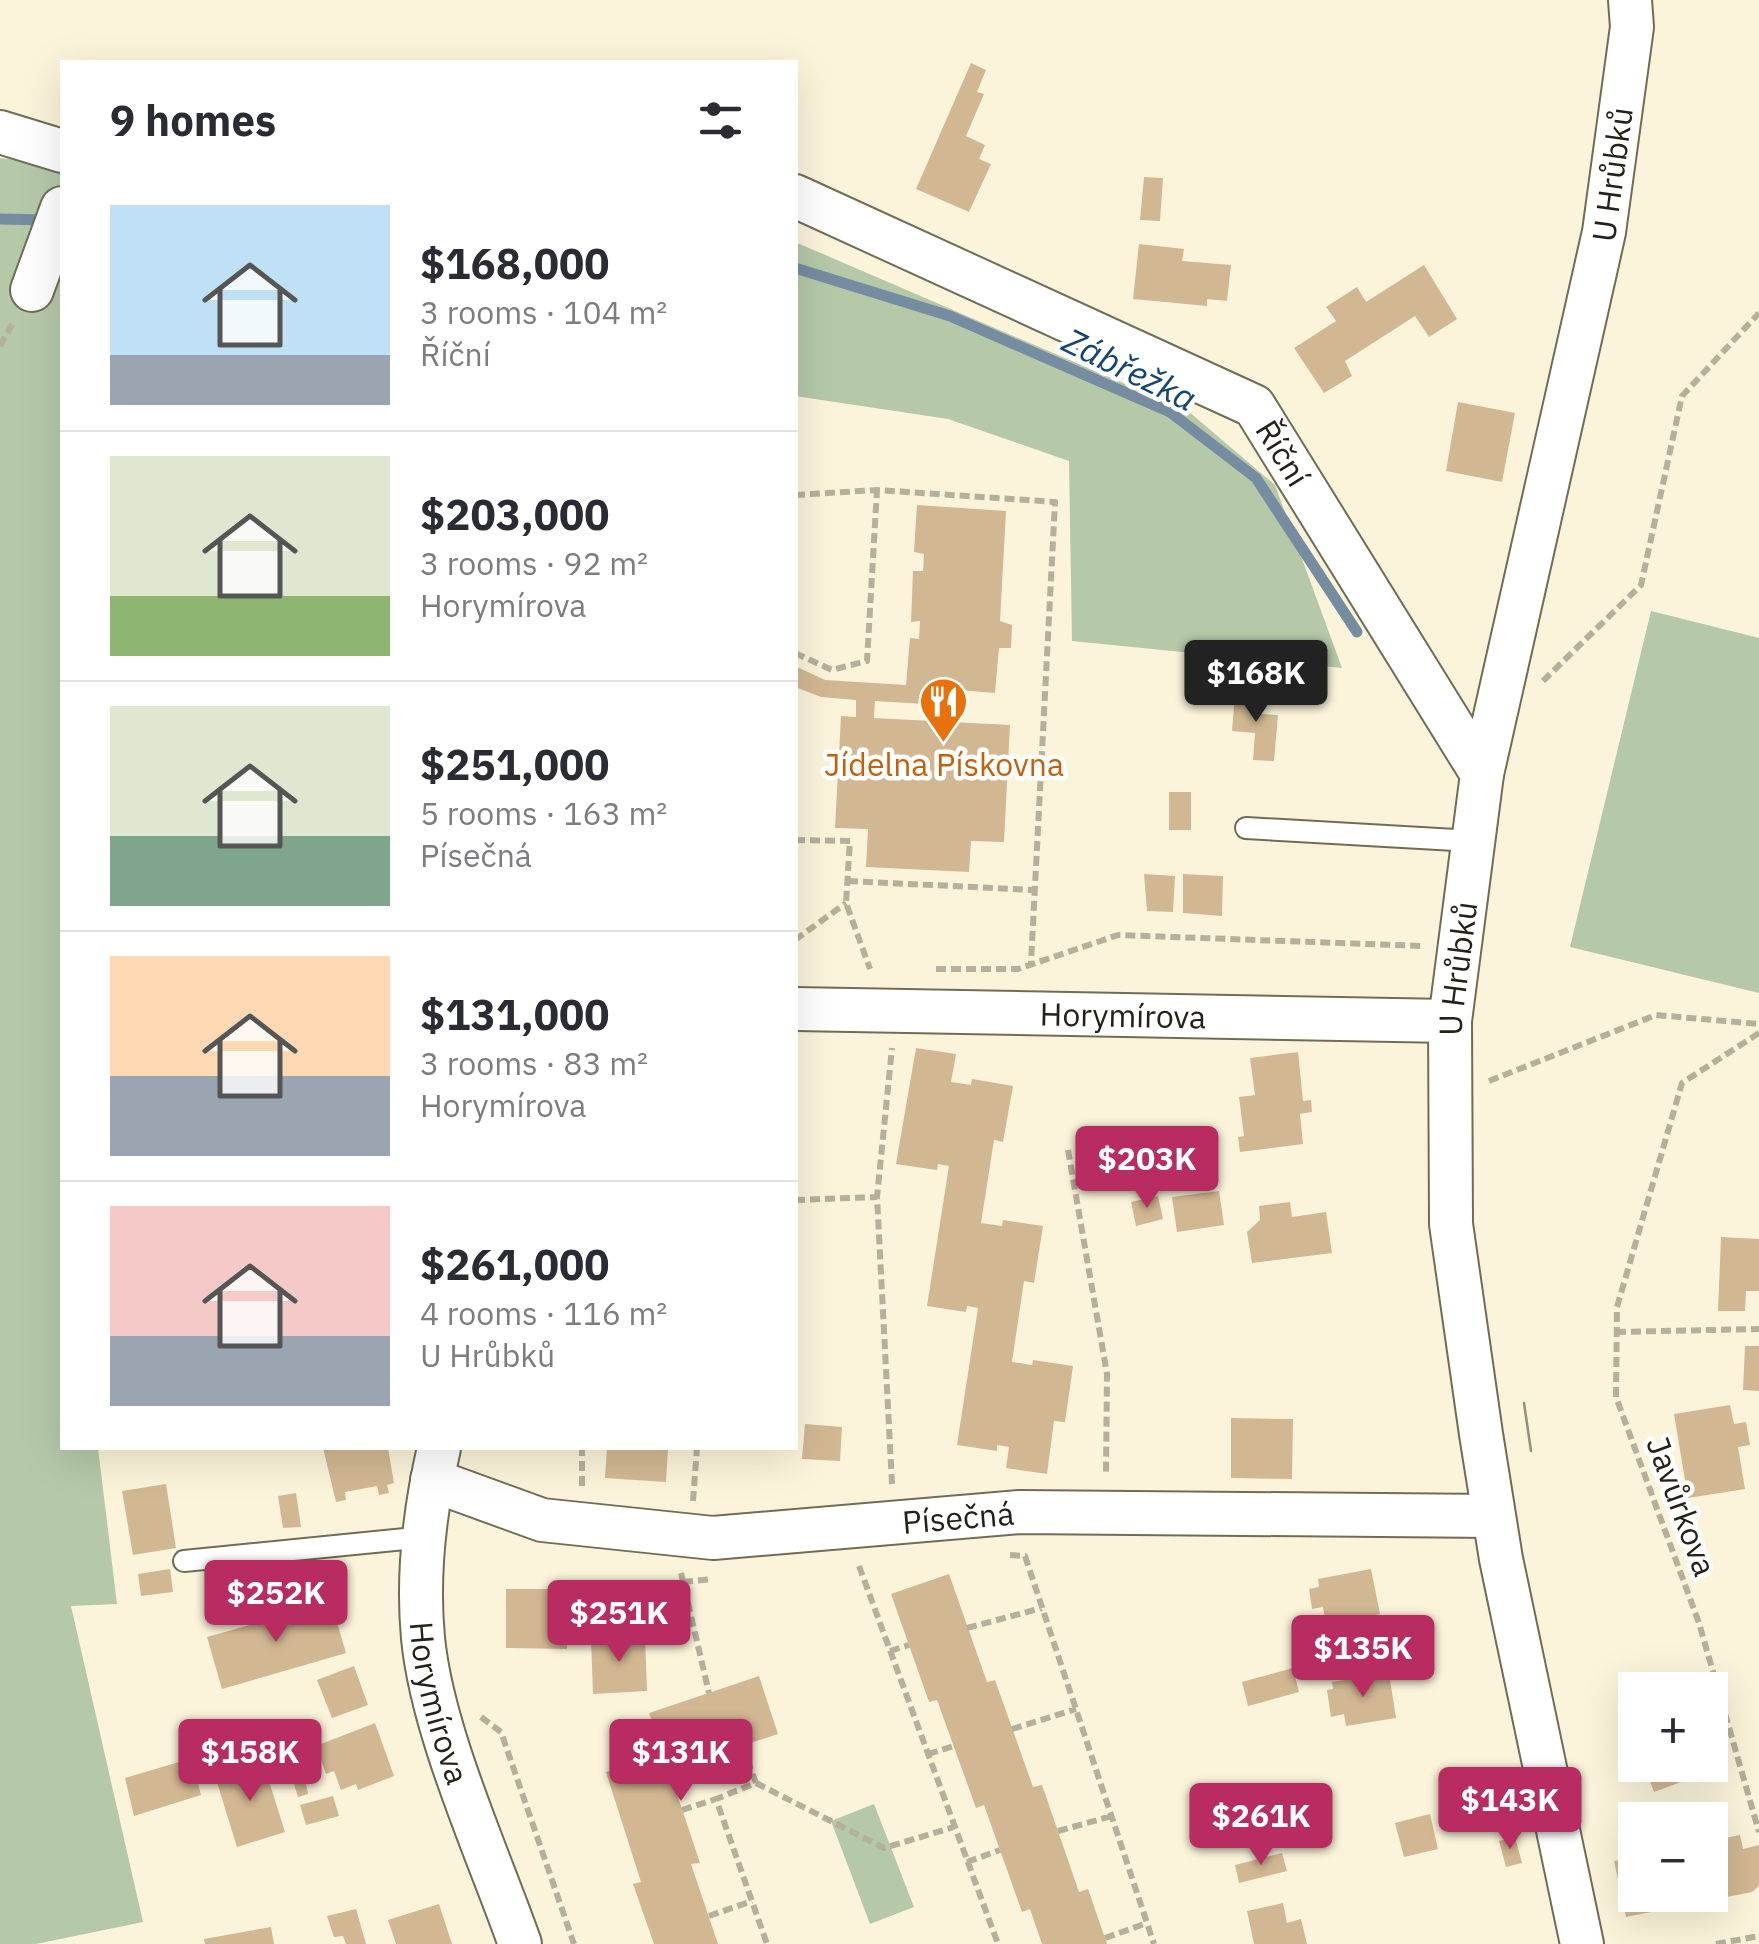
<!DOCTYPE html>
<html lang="en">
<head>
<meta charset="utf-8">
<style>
  :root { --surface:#fff; --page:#f2f2f3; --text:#2b2b33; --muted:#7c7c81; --line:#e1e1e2; --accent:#b82c62 }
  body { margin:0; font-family:"IBM Plex Sans",sans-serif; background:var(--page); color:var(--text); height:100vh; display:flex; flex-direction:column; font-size:38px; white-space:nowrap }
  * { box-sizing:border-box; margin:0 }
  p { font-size:32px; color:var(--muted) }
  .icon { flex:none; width:55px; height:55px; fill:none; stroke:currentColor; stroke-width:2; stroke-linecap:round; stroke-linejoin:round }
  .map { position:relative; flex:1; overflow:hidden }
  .side { position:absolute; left:60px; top:60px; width:738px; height:1390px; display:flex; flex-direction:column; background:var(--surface); border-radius:0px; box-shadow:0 10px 40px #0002 }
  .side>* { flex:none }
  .tools { position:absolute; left:1618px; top:1672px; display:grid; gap:20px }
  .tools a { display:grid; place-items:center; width:110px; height:110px; border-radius:0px; background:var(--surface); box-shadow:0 10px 40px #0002; font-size:50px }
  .price { position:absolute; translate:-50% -85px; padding:0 22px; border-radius:10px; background:var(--accent); color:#fff; font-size:32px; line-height:65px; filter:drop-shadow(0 2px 5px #0008) }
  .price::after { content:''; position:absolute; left:50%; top:60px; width:30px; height:22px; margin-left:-15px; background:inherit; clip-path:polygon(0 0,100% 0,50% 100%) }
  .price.on { background:#222; color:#fff }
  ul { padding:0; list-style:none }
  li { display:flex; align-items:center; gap:30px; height:250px; padding:0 50px }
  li+li { border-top:2px solid var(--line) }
  li span { display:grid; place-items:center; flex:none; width:280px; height:200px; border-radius:0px; color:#555 }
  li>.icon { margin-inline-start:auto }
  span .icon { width:120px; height:120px; fill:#fffc; stroke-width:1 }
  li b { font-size:42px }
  h2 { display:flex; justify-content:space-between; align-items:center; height:120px; padding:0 50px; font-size:42px }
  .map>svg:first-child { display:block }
  .green { fill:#b5c8a8 }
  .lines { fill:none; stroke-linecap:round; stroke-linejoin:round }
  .stream { stroke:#768ca0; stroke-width:11 }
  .building { fill:#d2b892 }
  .service-casing { stroke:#716c55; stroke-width:24 }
  .minor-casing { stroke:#716c55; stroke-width:46 }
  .path { stroke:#b5b09b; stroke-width:6; stroke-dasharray:10 5; stroke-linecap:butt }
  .service { stroke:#fff; stroke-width:20 }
  .minor { stroke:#fff; stroke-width:42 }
  .tram { stroke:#948f7d; stroke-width:2.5 }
  .labels { text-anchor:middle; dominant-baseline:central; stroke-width:9; stroke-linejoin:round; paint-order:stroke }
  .street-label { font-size:32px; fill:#242218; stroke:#fff }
  .food-label { font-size:32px; fill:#c56008; stroke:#fff }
  .water-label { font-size:35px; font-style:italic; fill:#144670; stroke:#fff }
</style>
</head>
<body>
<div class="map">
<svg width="1759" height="1944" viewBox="0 0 1759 1944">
  <rect width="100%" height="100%" fill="#fbf4da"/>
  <!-- green -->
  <path class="green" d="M0 158 62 165V1448H98L117 1604 71 1606 143 1922 36 1944H0Z
    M795 242 1188 411 1275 485 1342 668 1072 641 1069 461 948 419 795 396Z
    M1651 611 1759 638V993L1570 947Z
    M874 1804 914 1907 870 1924 831 1821Z"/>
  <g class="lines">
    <!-- stream -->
    <path class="stream" d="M0 219 48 220
      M795 268 950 316 1170 412 1256 478 1357 632"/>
  </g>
  <!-- building -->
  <path class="building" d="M971 63 986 70 977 92 984 94 966 136 985 145 979 159 991 164 969 212 916 189Z
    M1144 177 1163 178 1160 221 1140 220Z
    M1139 244 1184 249 1182 261 1231 265 1227 301 1207 299V306L1133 299Z
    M1424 265 1457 319 1429 337 1415 316 1345 361 1352 376 1324 393 1294 348 1336 321 1326 307 1357 287 1366 302Z
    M1458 402 1515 413 1502 482 1446 471Z
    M917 505 1006 511 1000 621 1012 625 1011 648H999L995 693 958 690 957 706 875 701 874 718 1010 725 1004 842 971 841 969 872 866 867 868 829 835 828 841 716 856 717V700L821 697 795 687V666L825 680 906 685 910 638 919 639 920 621 911 622 913 571H923L924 554 914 552Z
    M1235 694 1263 695 1262 714 1278 715 1274 761 1253 760 1255 733 1232 731Z
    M1169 792H1191V830H1169Z
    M1144 874 1175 876 1173 912 1147 911Z
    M1183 874 1223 876 1222 916 1183 913Z
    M916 1048 956 1054 951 1082 971 1085 972 1079 1013 1086 1003 1142 994 1140 981 1223 1002 1226 1003 1220 1043 1226 1034 1283 1024 1281 1012 1362 1032 1365 1033 1360 1073 1366 1065 1422 1054 1421 1047 1474 1006 1468 1009 1447 997 1445V1451L957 1445 978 1308 967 1306 966 1312 927 1306 949 1166 938 1164 937 1170 896 1164Z
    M1298 1052 1303 1101 1311 1100 1312 1112 1300 1114 1303 1144 1240 1152 1238 1137 1244 1136 1239 1097 1255 1095 1250 1058Z
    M1219 1191 1224 1225 1177 1232 1172 1197Z
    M1158 1196 1163 1219 1136 1226 1131 1202Z
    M1290 1202 1292 1217 1326 1212 1332 1253 1252 1263 1247 1232 1260 1220 1259 1206Z
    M1721 1237 1759 1239V1291H1746L1745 1311H1718Z
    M1745 1346H1759V1391L1743 1390Z
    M1730 1405 1734 1424 1746 1422 1750 1445 1738 1447 1745 1489 1688 1498 1674 1414Z
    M1231 1418 1293 1419 1292 1479 1231 1478Z
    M805 1424 842 1427 840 1461 802 1459Z
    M323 1448H388L394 1483 387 1485 389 1493 379 1495 377 1486 345 1492 346 1500 336 1502Z
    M607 1448H668L666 1482 605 1478Z
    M166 1484 176 1548 133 1555 122 1491Z
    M296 1493 301 1527 283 1528 278 1496Z
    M170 1569 173 1592 141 1596 138 1574Z
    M1371 1569 1380 1614 1326 1625 1323 1607 1312 1609 1309 1589 1319 1587 1318 1579Z
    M949 1574 987 1682 995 1680 1033 1787 1042 1785 1079 1892 1088 1889 1107 1944H1042L1030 1909 1022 1912 984 1805 976 1808 937 1700 929 1702 891 1594Z
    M506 1589H566V1596H585L584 1618 567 1617V1649L506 1648Z
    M331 1602 346 1653 222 1689 207 1637Z
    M645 1637 647 1691 593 1694 591 1639Z
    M354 1666 368 1705 332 1718 317 1680Z
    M1293 1668 1299 1692 1248 1706 1242 1682Z
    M1389 1673 1396 1718 1346 1726 1344 1714 1331 1717 1327 1690 1333 1689 1332 1682Z
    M759 1676 778 1734 669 1770 700 1863 691 1864 718 1944H654L633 1884 641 1882 606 1772 663 1753 649 1713Z
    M375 1723 394 1776 358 1790 356 1784 341 1790 334 1771 326 1774 316 1746Z
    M300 1750 308 1794 298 1797 285 1755Z
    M206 1754 212 1775 197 1779 201 1795 134 1816 125 1778Z
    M263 1762 285 1832 237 1847 215 1776Z
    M1644 1765H1696L1700 1775 1654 1792Z
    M333 1796 339 1816 306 1825 300 1805Z
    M1430 1814 1438 1849 1404 1857 1395 1823Z
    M1740 1835 1743 1849 1759 1845V1886L1752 1892 1626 1917 1614 1861 1635 1857V1895H1710V1841Z
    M1515 1837 1522 1863 1506 1867 1499 1841Z
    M1282 1853 1287 1871 1239 1883 1235 1865Z
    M1283 1903 1287 1923 1301 1919 1307 1944H1254L1247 1911Z
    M439 1904 452 1944H396L388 1920Z
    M356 1909 366 1944H346L343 1936 334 1937 327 1916Z
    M271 1927 274 1944H205L204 1939Z"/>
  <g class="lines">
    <defs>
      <path id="service" d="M1246 828 1473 841
        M184 1561 425 1537"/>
      <g id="minor">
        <path d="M0 132 62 151"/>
        <path id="s1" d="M795 196 1254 406 1482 774"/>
        <path d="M32 290 62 208"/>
        <path id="s2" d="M795 1009 1450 1021"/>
        <path id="s3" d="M439 1448C425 1509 417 1575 423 1638 432 1732 488 1853 520 1944"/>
        <path id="s4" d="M432 1480 542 1520 713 1538 1020 1512 1493 1516"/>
        <path id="s5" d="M1582 1944 1501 1559 1481 1434 1451 1224 1450 1021 1482 774 1604 232 1632 27 1630 0"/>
      </g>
    </defs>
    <!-- service casing -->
    <use href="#service" class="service-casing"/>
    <!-- minor casing -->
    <use href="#minor" class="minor-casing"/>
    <!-- path -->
    <path class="path" d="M0 346 14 321
      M795 495 877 490 1055 502 1031 963
      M795 653 832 670 867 661 877 490
      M1543 681 1641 585 1682 396 1759 313
      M795 840 850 841 846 903 870 969
      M848 881 1034 890
      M795 940 846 903
      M936 969H1018L1118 935 1423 946
      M1759 1033 1682 1083 1617 1307 1616 1397 1699 1623 1759 1832
      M1489 1081 1656 1015 1759 1024
      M1068 1150 1107 1374 1106 1475
      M795 1200 877 1197
      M1616 1332 1759 1329
      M892 1484 877 1197 892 1048
      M582 1486V1448
      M693 1501 697 1448
      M1010 1555 1025 1556 1154 1944
      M859 1566 998 1944
      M681 1573 709 1693
      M683 1582 712 1579
      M967 1628 1042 1608
      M890 1651 909 1645
      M481 1717 501 1732 574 1944
      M1012 1729 1076 1709
      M742 1746 756 1783 716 1799 767 1944
      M928 1754 954 1746
      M756 1783 884 1848 954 1827
      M682 1810 716 1799
      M1058 1831 1112 1816
      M967 1862 1000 1850
      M709 1916 752 1901
      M1105 1938 1147 1923
      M1716 1944 1759 1936"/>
    <!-- service -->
    <use href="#service" class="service"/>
    <!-- minor -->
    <use href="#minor" class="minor"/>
    <!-- tram -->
    <path class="tram" d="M1524 1403 1531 1451"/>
  </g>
  <!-- icons -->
  <defs>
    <symbol id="restaurant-pin" viewBox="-11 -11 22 30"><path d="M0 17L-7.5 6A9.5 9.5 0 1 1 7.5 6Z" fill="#e8710a" stroke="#fff"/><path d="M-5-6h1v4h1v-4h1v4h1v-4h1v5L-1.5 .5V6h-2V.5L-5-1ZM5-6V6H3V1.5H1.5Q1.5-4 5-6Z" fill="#fff"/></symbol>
  </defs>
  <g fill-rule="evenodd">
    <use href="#restaurant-pin" x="916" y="674" width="55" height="75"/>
  </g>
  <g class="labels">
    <!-- street labels -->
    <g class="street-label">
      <text stroke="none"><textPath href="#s5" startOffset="1798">U Hrůbků</textPath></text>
      <text stroke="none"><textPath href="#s1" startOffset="560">Říční</textPath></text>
      <text stroke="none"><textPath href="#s5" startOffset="988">U Hrůbků</textPath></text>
      <text stroke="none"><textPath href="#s2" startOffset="328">Horymírova</textPath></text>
      <text transform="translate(1682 1506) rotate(70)">Javůrkova</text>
      <text stroke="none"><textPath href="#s4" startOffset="535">Písečná</textPath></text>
      <text stroke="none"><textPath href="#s3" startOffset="258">Horymírova</textPath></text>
    </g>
    <!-- food labels -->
    <g class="food-label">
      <text x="944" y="764">Jídelna Pískovna</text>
    </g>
    <!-- water labels -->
    <g class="water-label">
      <text transform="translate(1130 369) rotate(26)">Zábřežka</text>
    </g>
  </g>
</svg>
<div class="tools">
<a>+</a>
<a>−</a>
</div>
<b class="price on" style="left:1256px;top:725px">$168K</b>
<b class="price" style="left:1147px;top:1211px">$203K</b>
<b class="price" style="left:276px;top:1645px">$252K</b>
<b class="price" style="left:619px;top:1665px">$251K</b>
<b class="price" style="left:1363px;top:1700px">$135K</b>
<b class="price" style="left:250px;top:1804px">$158K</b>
<b class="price" style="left:681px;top:1804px">$131K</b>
<b class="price" style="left:1510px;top:1852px">$143K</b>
<b class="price" style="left:1261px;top:1868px">$261K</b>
<section class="side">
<h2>9 homes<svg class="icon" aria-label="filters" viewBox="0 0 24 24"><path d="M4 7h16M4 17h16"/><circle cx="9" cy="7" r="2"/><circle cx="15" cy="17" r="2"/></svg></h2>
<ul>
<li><span style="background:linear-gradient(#bfe0f5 75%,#9aa5b1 0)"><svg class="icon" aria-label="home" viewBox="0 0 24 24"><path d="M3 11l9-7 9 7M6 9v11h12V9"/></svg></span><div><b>$168,000</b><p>3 rooms · 104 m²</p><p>Říční</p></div></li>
<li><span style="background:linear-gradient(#dfe7d0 70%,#8fb573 0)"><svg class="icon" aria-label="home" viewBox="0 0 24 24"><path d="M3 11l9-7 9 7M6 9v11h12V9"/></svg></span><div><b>$203,000</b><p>3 rooms · 92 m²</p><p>Horymírova</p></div></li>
<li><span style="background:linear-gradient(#dfe7d0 65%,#7fa58c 0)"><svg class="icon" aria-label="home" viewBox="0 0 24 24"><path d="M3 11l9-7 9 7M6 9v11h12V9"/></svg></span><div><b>$251,000</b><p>5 rooms · 163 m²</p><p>Písečná</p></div></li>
<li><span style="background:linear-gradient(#ffd9b3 60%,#9aa5b1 0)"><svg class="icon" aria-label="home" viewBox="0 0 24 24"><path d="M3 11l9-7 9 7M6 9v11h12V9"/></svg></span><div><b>$131,000</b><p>3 rooms · 83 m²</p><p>Horymírova</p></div></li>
<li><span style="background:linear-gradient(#f6c9c9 65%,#9aa5b1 0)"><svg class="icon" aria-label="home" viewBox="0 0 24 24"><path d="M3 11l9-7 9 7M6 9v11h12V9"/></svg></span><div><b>$261,000</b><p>4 rooms · 116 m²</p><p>U Hrůbků</p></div></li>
</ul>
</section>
</div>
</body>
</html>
